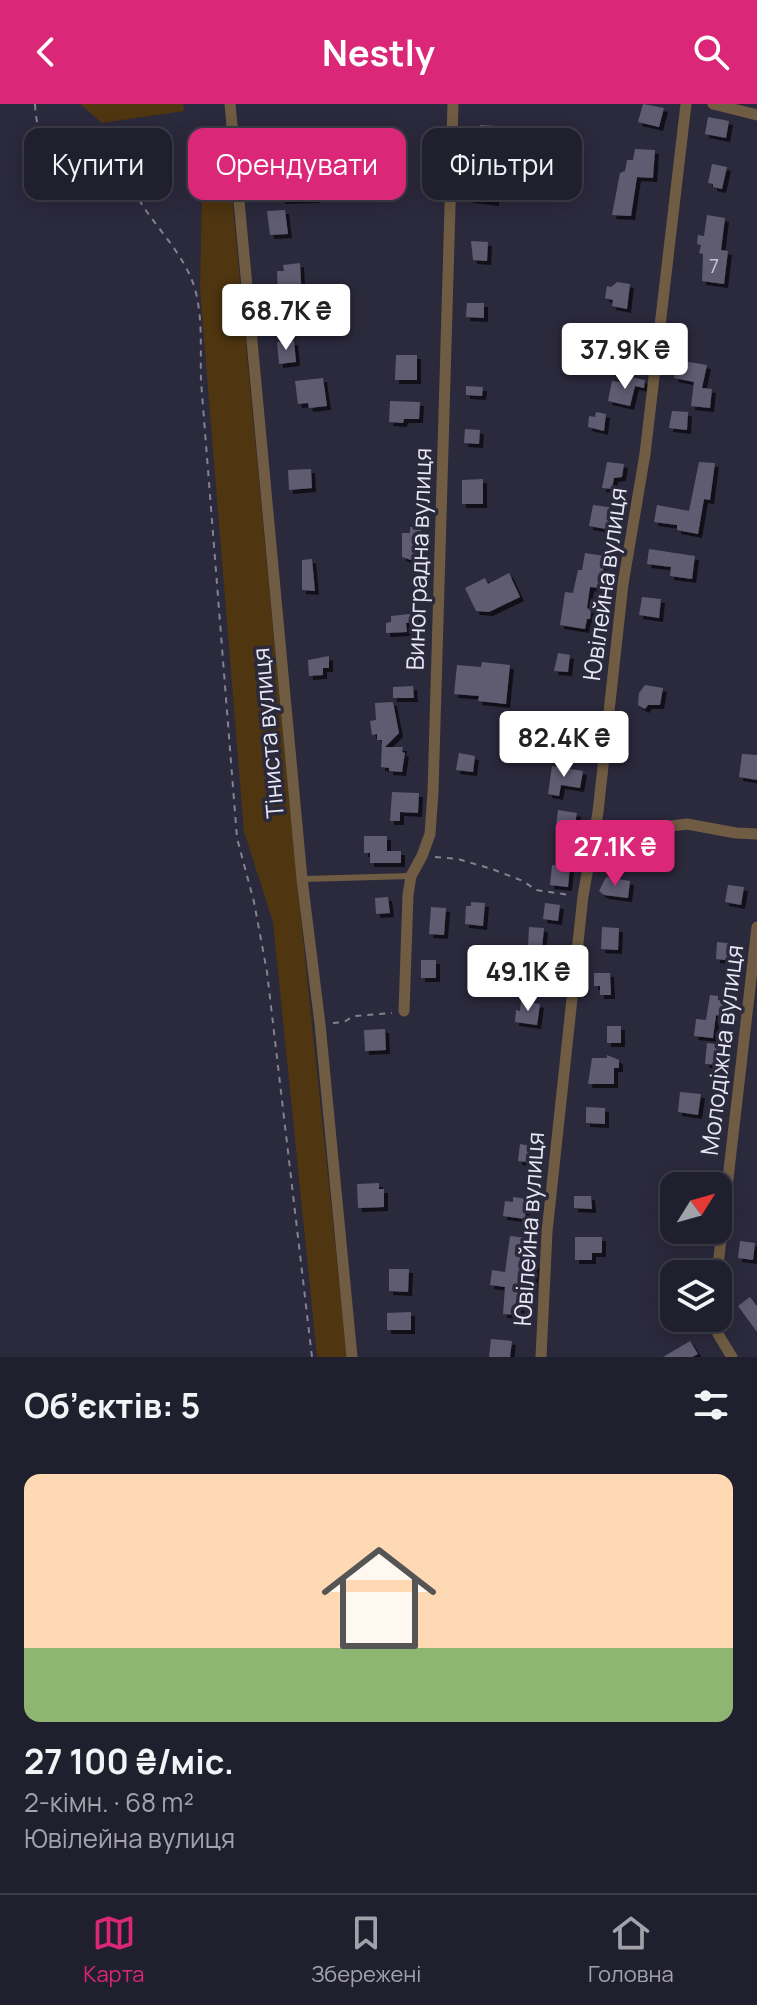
<!DOCTYPE html>
<html lang="uk">
<head>
<meta charset="utf-8">
<style>
  :root { --surface:#201f2d; --page:#282735; --text:#f1f3f6; --muted:#a2a2aa; --line:#3d3d49; --accent:#db2777 }
  body { margin:0; font-family:Manrope,sans-serif; background:var(--page); color:var(--text); height:100vh; display:flex; flex-direction:column; font-size:30px; white-space:nowrap }
  * { box-sizing:border-box; margin:0 }
  p { font-size:26px; color:var(--muted) }
  .icon { flex:none; width:44px; height:44px; fill:none; stroke:currentColor; stroke-width:2; stroke-linecap:round; stroke-linejoin:round }
  .map { position:relative; height:1253px; overflow:hidden }
  .details { display:flex; flex-direction:column; background:var(--surface); flex:1 }
  .details>* { flex:none }
  .banner { position:absolute; left:24px; top:24px; width:710px; height:72px; display:flex; gap:16px }
  .needle { width:52px; rotate:53deg }
  .fabs { position:absolute; left:660px; top:1068px; display:grid; gap:16px }
  .fabs a { display:grid; place-items:center; width:72px; height:72px; border-radius:16px; background:var(--surface); box-shadow:0 4px 20px #0003,0 0 0 2px var(--line); font-size:40px }
  .price { position:absolute; translate:-50% -68px; padding:0 18px; border-radius:8px; background:#fff; color:#222; font-size:26px; line-height:52px; filter:drop-shadow(0 2px 4px #0008) }
  .price::after { content:''; position:absolute; left:50%; top:48px; width:24px; height:18px; margin-left:-12px; background:inherit; clip-path:polygon(0 0,100% 0,50% 100%) }
  .price.on { background:var(--accent); color:#fff }
  ul { padding:0; list-style:none }
  li { display:grid; align-content:center; gap:16px; height:424px; padding:0 24px }
  li span { display:grid; place-items:center; height:248px; border-radius:16px; color:#555 }
  li>.icon { margin-inline-start:auto }
  span .icon { width:144px; height:144px; fill:#fffc; stroke-width:1 }
  li b { font-size:34px }
  h2 { display:flex; justify-content:space-between; align-items:center; height:96px; padding:0 24px; font-size:34px }
  .pill { padding:0 28px; border-radius:16px; background:var(--surface); box-shadow:0 4px 20px #0003,0 0 0 2px var(--line); font-size:28px; line-height:72px }
  .pill.on { background:var(--accent); color:#fff }
  header { display:flex; justify-content:space-between; align-items:center; height:104px; padding:0 24px; background:var(--accent); color:#fff; font-size:36px; font-weight:700 }
  .dock { display:flex; justify-content:space-around; align-items:center; height:112px; border-top:2px solid var(--line); background:var(--surface); font-size:22px; color:var(--muted) }
  .dock a { display:grid; justify-items:center; gap:4px }
  .dock .on { color:var(--accent) }
  .map>svg:first-child { display:block }
  .green { fill:#4f3510 }
  .building { fill:#5e5c72; filter:url(#shadow) }
  .lines { fill:none; stroke-linecap:round; stroke-linejoin:round }
  .path { stroke:#838292; stroke-width:2; stroke-dasharray:6 6; stroke-linecap:butt }
  .service { stroke:#705c43; stroke-width:6 }
  .minor { stroke:#705c43; stroke-width:11 }
  .labels { text-anchor:middle; dominant-baseline:central; stroke-width:7; stroke-linejoin:round; paint-order:stroke }
  .number-label { font-size:20px; fill:#c6c4d4 }
  .street-label { font-size:24px; fill:#e8e7f4; stroke:#2b293c }
</style>
</head>
<body>
<header><svg class="icon" aria-label="back" viewBox="0 0 24 24"><path d="M15 5l-7 7 7 7"/></svg>Nestly<svg class="icon" aria-label="search" viewBox="0 0 24 24"><circle cx="10" cy="10" r="6"/><path d="M15 15l6 6"/></svg></header>
<div class="map">
<svg width="757" height="1253" viewBox="0 0 757 1253">
  <defs>
    <filter id="shadow"><feDropShadow dx="4" dy="4" stdDeviation="0" flood-color="#0009"/></filter>
  </defs>
  <rect width="100%" height="100%" fill="#2b293c"/>
  <!-- green -->
  <path class="green" d="M80 0H183L184 7 102 19Z
    M226 30 297 777 347 1253H317L273 818 244 728 200 186 203 33Z"/>
  <!-- building -->
  <path class="building" d="M643 0 664 4 659 23 638 18Z
    M708 13 729 17 726 34 705 30Z
    M480 21 497 22 496 36 479 35Z
    M635 45 655 46 653 74 637 73 631 112 612 111 620 69 625 67 627 56H633Z
    M712 60 727 63 722 85 713 83V80L708 79Z
    M315 75 316 95 281 96V76Z
    M470 77 496 80 495 98 469 95Z
    M285 106 288 130 270 131 267 107Z
    M707 111 725 114 721 146 728 147 724 180 702 177 703 150 699 149 701 141 697 140 698 131 704 132Z
    M471 137 488 138 487 157 473 156Z
    M300 159 303 214 279 215 277 167H284L283 161Z
    M617 178 630 180 627 205 612 202 613 196 605 194 607 182 611 183Z
    M467 199H484V214L466 213Z
    M625 229 640 231 637 254 621 251Z
    M294 237 296 258 279 260 277 238Z
    M396 251H417V276H395Z
    M677 256 707 261 702 284 712 285 710 304 691 302 694 278 674 274Z
    M627 272 645 276 644 284 635 282 630 302 608 297 612 277 627 279Z
    M323 274 327 302 309 304 308 299 298 300 295 277Z
    M466 282 483 283 482 292 466 291Z
    M390 297 420 298 419 315H404L403 319 389 318Z
    M672 307 688 308 687 326 669 324Z
    M596 308 606 310 604 327 588 323 589 312 595 313Z
    M465 325 480 326 479 340 464 339Z
    M607 358 624 360 622 373 614 374 612 385 602 384Z
    M699 358 715 359 710 396 704 395 698 430 677 426V421L654 418 657 401 689 407Z
    M311 365 312 384 289 386 288 366Z
    M483 375V400H462V376Z
    M593 401 615 404 612 426 589 422Z
    M410 423H421V454L414 457 402 453V429H410Z
    M649 445 695 452 692 475 670 472 671 463 647 460Z
    M585 449 604 452 603 477 599 478V484L590 483 587 504 591 506 590 515H587L585 525 560 521 565 488 573 489 578 466H582Z
    M312 455 315 487 302 486V456Z
    M509 469 520 493 489 508 476 507 465 484 485 474 488 480Z
    M642 493 661 495 659 514 639 511Z
    M418 509V518L406 519 407 528 386 529V519L391 518V512Z
    M558 549 570 551 568 568 554 567Z
    M329 552V564H323V571L309 572 308 556Z
    M482 558 510 561 506 600 478 597 479 592 454 590 457 561 481 563Z
    M645 581 663 584 660 601H648L645 605 638 601 639 589Z
    M413 582 414 594H393V583Z
    M393 598 399 629 385 643H403L402 648 405 649 402 668 389 667V664L381 663 382 636H377V630L372 631 370 617 376 616 375 599Z
    M559 614 573 616 574 623 587 624 585 639 568 638 567 630 548 626 549 621H557Z
    M459 649 475 652 473 668 456 666Z
    M742 650 757 651V676L739 673Z
    M552 662 583 667 580 684 561 681 559 692 548 690Z
    M392 688 419 689 418 709 400 708V717H390Z
    M558 706 577 709 574 725 556 722Z
    M364 732H387V747H401V759H370V749H364Z
    M552 761 570 763 568 783 550 781Z
    M606 773 630 777 628 794 604 791 599 787Z
    M728 781 744 783 741 801 725 798Z
    M388 793 390 809 376 810 375 794Z
    M471 798 485 799 483 822 465 820 466 802H471Z
    M545 799 560 801 558 817 543 815Z
    M431 803 446 804 444 831 429 830Z
    M529 823 544 824 542 844 528 843Z
    M602 823 619 824 618 846 601 845Z
    M717 838 737 840 735 857 716 855Z
    M536 854 554 857 551 879 533 876Z
    M421 856H436V874H421Z
    M594 869H610L611 891H600V882H594Z
    M710 891 718 892V896L728 897 726 913 716 911 713 934 694 932 696 915 706 916Z
    M521 897 540 900 537 921 515 918 516 906 520 907Z
    M607 922H621V939H607Z
    M385 925 386 946 365 947 364 926Z
    M707 939 724 941 722 961 705 960Z
    M607 951 619 956V964H614V980H588L592 954H607Z
    M680 988 701 990 698 1011 678 1008Z
    M586 1003 605 1004V1020L586 1019Z
    M520 1040 537 1043 534 1059 518 1057Z
    M379 1079V1085H384V1103L358 1104 357 1080Z
    M574 1092H591L592 1105 574 1104Z
    M513 1093 527 1095 525 1115 503 1112 505 1097 513 1098Z
    M510 1132 527 1134 524 1158 536 1160 532 1187 522 1185 520 1211 503 1210 505 1183 490 1181 492 1166 505 1168Z
    M575 1133H602V1149H592V1156H575Z
    M740 1137 755 1139 753 1156 738 1154Z
    M389 1165H409L408 1188 389 1187Z
    M750 1193 757 1202V1228L738 1202Z
    M411 1208V1226H387V1209Z
    M491 1235 512 1237 510 1253H489Z
    M690 1237 698 1250 692 1253H663Z"/>
  <g class="lines">
    <!-- path -->
    <path class="path" d="M35 0C39 75 79 34 114 64 127 76 137 93 147 108 162 129 181 150 191 174 204 204 200 245 201 277L237 734 254 798 267 868 312 1253
      M435 753 458 755 492 765 523 777 536 786 570 791
      M333 919 344 918 354 912 392 909"/>
    <!-- service -->
    <path class="service" d="M303 775 411 772"/>
    <!-- minor -->
    <path class="minor" d="M230 0 302 775 320 920 352 1253
      M713 0 757 11
      M595 729 607 730 687 720 736 729 757 730
      M404 907 408 791 411 772 422 752 430 730 433 688 453 0
      M717 1170 757 823
      M714 1214 718 1230 732 1253
      M541 1253 547 1128 583 792 598 708 623 480 645 350 686 0"/>
  </g>
  <g class="labels">
    <!-- number labels -->
    <g class="number-label">
      <text x="714" y="161">7</text>
    </g>
    <!-- street labels -->
    <g class="street-label">
      <text transform="translate(418 455) rotate(-88)">Виноградна вулиця</text>
      <text transform="translate(604 480) rotate(-82)">Ювілейна вулиця</text>
      <text transform="translate(267 629) rotate(-95)">Тіниста вулиця</text>
      <text transform="translate(721 946) rotate(-83)">Молодіжна вулиця</text>
      <text transform="translate(528 1125) rotate(-86)">Ювілейна вулиця</text>
    </g>
  </g>
</svg>
<div class="fabs">
<a><svg class="needle" viewBox="-14 -14 28 28"><path d="M0-13l5 13h-10z" fill="#e53935"/><path d="M0 13l5-13h-10z" fill="#a2a2aa"/></svg></a>
<a><svg class="icon" aria-label="layers" viewBox="0 0 24 24"><path d="M12 4l9 5-9 5-9-5zM3 14l9 5 9-5"/></svg></a>
</div>
<b class="price" style="left:286px;top:248px">68.7K ₴</b>
<b class="price" style="left:625px;top:287px">37.9K ₴</b>
<b class="price" style="left:564px;top:675px">82.4K ₴</b>
<b class="price on" style="left:615px;top:784px">27.1K ₴</b>
<b class="price" style="left:528px;top:909px">49.1K ₴</b>
<div class="banner">
<a class="pill">Купити</a>
<a class="pill on">Орендувати</a>
<a class="pill">Фільтри</a>
</div>
</div>
<section class="details">
<h2>Об’єктів: 5<svg class="icon" aria-label="filters" viewBox="0 0 24 24"><path d="M4 7h16M4 17h16"/><circle cx="9" cy="7" r="2"/><circle cx="15" cy="17" r="2"/></svg></h2>
<ul>
<li><span style="background:linear-gradient(#ffd9b3 70%,#8fb573 0)"><svg class="icon" aria-label="home" viewBox="0 0 24 24"><path d="M3 11l9-7 9 7M6 9v11h12V9"/></svg></span><div><b>27 100 ₴/міс.</b><p>2-кімн. · 68 m²</p><p>Ювілейна вулиця</p></div></li>
</ul>
</section>
<nav class="dock">
<a class="on"><svg class="icon" aria-label="map" viewBox="0 0 24 24"><path d="M3 6l6-2 6 2 6-2v14l-6 2-6-2-6 2zM9 4v14M15 6v14"/></svg>Карта</a>
<a><svg class="icon" aria-label="saved" viewBox="0 0 24 24"><path d="M7 4h10v16l-5-4-5 4z"/></svg>Збережені</a>
<a><svg class="icon" aria-label="home" viewBox="0 0 24 24"><path d="M3 11l9-7 9 7M6 9v11h12V9"/></svg>Головна</a>
</nav>
</body>
</html>
